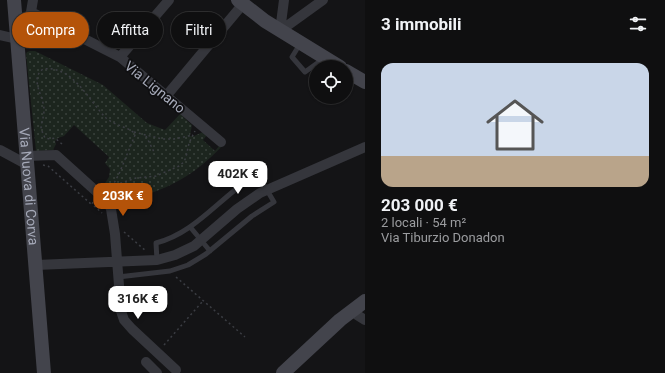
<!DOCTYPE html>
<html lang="it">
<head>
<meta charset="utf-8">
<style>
  :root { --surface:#0f0f10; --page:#181819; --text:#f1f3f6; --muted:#9b9c9f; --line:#2f2f30; --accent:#b45309 }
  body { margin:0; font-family:Roboto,sans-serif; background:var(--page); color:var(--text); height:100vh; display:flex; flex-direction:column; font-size:15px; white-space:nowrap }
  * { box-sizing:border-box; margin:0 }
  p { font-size:13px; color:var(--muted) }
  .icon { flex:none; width:22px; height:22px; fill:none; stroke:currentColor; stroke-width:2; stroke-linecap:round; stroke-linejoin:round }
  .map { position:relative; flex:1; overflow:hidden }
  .panel { display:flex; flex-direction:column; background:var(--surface); width:300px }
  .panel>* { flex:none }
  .hud { position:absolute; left:12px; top:12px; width:293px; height:36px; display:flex; gap:8px }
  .tools { position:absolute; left:309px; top:60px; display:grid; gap:8px }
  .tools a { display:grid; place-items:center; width:44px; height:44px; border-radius:50%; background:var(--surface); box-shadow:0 1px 3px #0004,0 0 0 1px var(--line); font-size:20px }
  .price { position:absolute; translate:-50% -34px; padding:0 9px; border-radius:8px; background:#fff; color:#222; font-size:13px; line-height:26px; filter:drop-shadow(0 1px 2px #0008) }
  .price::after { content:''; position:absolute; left:50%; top:24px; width:12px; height:9px; margin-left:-6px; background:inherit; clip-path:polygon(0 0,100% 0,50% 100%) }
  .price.active { background:var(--accent); color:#fff }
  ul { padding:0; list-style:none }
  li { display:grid; align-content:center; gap:8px; height:212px; padding:0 16px }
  li span { display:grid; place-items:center; height:124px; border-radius:12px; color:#555 }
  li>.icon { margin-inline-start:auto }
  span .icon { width:72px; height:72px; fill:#fffc; stroke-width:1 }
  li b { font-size:17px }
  h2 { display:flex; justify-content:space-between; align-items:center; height:48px; padding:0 16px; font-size:17px }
  .pill { padding:0 14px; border-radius:18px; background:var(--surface); box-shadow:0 1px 3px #0004,0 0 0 1px var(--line); font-size:14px; line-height:36px }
  .pill.active { background:var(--accent); color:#fff }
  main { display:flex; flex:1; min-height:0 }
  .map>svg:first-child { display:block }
  .grass { fill:url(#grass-dots) }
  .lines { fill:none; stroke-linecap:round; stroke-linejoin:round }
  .path { stroke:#3b3d43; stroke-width:1.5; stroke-dasharray:2 3; stroke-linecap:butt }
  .service { stroke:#35363c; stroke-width:5 }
  .minor { stroke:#35363c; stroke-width:10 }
  .secondary { stroke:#43444c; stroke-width:14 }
  .labels { text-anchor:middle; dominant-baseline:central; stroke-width:3.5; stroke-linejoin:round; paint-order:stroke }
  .street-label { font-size:14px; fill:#a5a9b8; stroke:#0f0f11 }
</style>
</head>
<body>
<main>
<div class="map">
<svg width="365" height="373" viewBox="0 0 365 373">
  <defs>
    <pattern id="grass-dots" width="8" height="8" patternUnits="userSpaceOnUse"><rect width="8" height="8" fill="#1c251e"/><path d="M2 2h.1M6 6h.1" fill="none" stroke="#3a423d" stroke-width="1.8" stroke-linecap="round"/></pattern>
  </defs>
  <rect width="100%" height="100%" fill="#141416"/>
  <!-- grass -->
  <path class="grass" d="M30 51H35L103 85 147 123 165 130 181 113 184 118 192 125 190 136H194L203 132 207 135 203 140 215 151 221 144 223 145C199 171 175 186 142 196 133 199 124 202 114 202L103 189V186L109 177 110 169 105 163 109 157 74 125 64 136 58 138 55 141 56 144 53 150 36 151 26 54 27 52Z"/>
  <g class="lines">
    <!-- path -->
    <path class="path" d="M134 132 162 139H174L193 135
      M146 136 154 152
      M62 144 55 138 50 139 45 138 41 129C41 123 44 117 44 110 44 96 29 79 43 69 73 65 88 100 106 118 114 125 125 126 133 132L135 135 119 174 113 185
      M43 165 48 166 91 204
      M106 188 136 178 156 176 179 166 184 162 186 157 189 143 195 131
      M93 202 92 204 102 213
      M124 232 146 251
      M176 277 245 337
      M164 345 203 301"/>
    <!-- service -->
    <path class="service" d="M300 44 292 57 305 72 323 59
      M191 228 210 251
      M118 277 170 271 188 265 206 254 252 216 274 202 258 175C250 180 242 184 235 190 210 210 188 235 156 243L157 260"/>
    <!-- minor -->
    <path class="minor" d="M33 0 31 12 120 57 221 142
      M280 31 323 0
      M280 31 284 0
      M0 35 17 39
      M120 57 169 0
      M167 95 243 4
      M0 150 26 164
      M26 156 56 155 108 202 111 209 115 234 121 311 124 320 132 329 176 370
      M36 265 157 260 175 255 194 246 237 209 260 193 365 147
      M353 309 357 315 365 320
      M146 362 157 373"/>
    <!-- secondary -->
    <g class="secondary">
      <path id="s1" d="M14 0 44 373"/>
      <path d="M238 0 265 21 340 67"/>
      <path d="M346 71 365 82"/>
      <path d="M283 373 340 320 365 301"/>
    </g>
  </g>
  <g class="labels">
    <!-- street labels -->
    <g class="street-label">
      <text transform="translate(155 87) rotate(39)">Via Lignano</text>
      <text stroke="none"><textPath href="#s1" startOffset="187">Via Nuova di Corva</textPath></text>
    </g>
  </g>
</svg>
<div class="tools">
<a><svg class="icon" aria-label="locate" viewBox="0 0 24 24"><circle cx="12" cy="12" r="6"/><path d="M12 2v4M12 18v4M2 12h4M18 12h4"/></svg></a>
</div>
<b class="price" style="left:238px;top:195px">402K €</b>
<b class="price active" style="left:123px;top:217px">203K €</b>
<b class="price" style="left:138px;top:320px">316K €</b>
<div class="hud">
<a class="pill active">Compra</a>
<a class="pill">Affitta</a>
<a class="pill">Filtri</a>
</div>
</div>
<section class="panel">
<h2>3 immobili<svg class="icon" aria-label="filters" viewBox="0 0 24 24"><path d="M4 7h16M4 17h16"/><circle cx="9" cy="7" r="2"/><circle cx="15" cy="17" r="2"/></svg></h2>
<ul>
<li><span style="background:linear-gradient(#c9d6e8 75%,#b9a48a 0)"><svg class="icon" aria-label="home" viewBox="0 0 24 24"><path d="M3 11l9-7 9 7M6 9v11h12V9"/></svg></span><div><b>203 000 €</b><p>2 locali · 54 m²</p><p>Via Tiburzio Donadon</p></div></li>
</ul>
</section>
</main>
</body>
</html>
